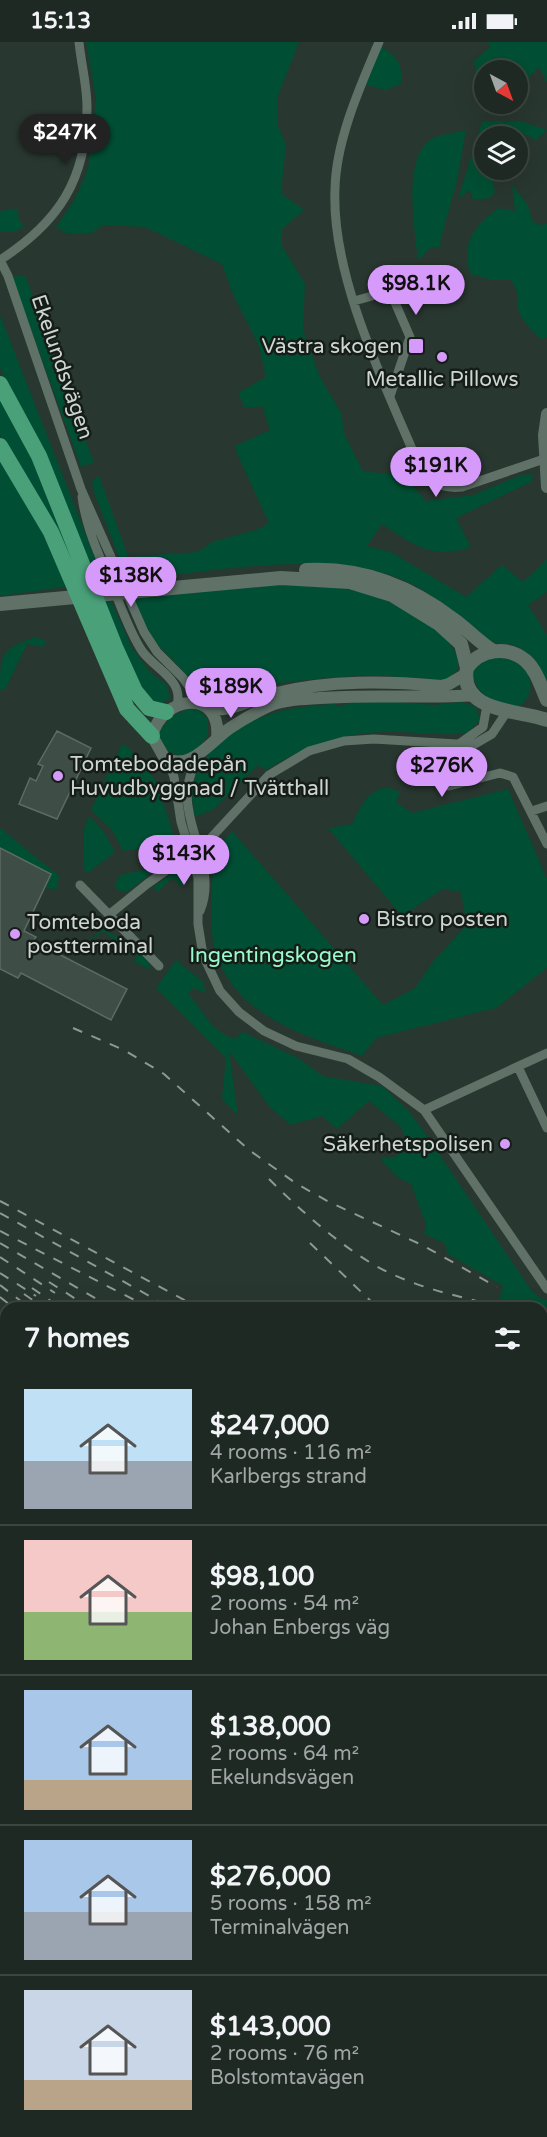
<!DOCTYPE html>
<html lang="en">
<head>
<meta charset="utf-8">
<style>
  :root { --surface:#1e2923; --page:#2b3530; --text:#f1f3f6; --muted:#a1a6a6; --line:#3c4541; --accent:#d69bfa }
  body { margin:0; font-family:"Varela Round",sans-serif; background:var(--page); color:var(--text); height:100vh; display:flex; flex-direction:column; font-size:22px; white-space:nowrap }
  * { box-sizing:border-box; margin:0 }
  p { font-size:20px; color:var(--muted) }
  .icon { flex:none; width:33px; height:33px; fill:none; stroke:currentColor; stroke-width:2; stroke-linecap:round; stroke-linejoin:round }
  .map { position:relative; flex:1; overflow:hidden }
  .drawer { position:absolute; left:0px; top:1260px; width:548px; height:836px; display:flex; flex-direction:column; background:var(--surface); border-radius:18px 18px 0 0; box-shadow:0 6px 24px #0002,0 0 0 2px var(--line) }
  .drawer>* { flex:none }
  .needle { width:39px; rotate:139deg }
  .tools { position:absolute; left:474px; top:18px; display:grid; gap:12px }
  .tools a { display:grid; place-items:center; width:54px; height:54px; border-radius:50%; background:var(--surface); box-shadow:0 6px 24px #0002,0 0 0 2px var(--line); font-size:30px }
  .price { position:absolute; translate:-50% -51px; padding:0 14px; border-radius:21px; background:var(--accent); color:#111; font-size:20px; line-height:39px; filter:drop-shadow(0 2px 3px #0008) }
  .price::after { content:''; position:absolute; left:50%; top:36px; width:18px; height:14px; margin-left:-9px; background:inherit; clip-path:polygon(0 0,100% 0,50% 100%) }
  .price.active { background:#222; color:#fff }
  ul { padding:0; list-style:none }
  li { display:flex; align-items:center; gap:18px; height:150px; padding:0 24px }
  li+li { border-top:2px solid var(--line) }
  li span { display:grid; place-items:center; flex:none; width:168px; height:120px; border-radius:0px; color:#555 }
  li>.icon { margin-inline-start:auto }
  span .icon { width:72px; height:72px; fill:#fffc; stroke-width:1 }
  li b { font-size:26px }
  h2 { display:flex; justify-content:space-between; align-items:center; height:72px; padding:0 24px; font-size:26px }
  .status { display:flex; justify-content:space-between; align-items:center; height:42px; padding:0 30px; background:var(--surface); direction:ltr }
  .status svg { height:16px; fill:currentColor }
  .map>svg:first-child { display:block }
  .green { fill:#004f34 }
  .building { fill:#3e4d45; stroke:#5c6c63; stroke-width:1.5 }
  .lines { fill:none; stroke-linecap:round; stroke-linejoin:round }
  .minor { stroke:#607168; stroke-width:9 }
  .tertiary { stroke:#607168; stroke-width:12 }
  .secondary { stroke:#607168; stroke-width:14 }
  .motorway { stroke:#49a079; stroke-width:16 }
  .rail { stroke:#8e9993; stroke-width:2; stroke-dasharray:10 10; stroke-linecap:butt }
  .poi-dot { fill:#d69bfa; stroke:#161d19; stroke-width:2 }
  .labels { text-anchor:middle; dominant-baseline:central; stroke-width:5; stroke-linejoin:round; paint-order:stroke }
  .poi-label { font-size:21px; fill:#cdd6d1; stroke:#161d19; text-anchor:start }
  .street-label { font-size:21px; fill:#cdd6d1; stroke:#161d19 }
  .park-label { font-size:21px; fill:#98f9ca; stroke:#161d19 }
</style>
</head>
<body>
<div class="status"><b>15:13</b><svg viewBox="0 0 49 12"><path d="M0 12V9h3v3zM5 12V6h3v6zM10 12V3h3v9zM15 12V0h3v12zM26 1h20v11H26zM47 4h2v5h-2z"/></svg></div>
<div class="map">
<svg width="547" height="2095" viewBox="0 0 547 2095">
  <rect width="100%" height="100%" fill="#28372f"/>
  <!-- green -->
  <path class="green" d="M86 0H299L277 56 278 84 286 103 281 151 304 168 282 187V204L305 242 303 288 320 335 341 371 345 394 363 429 404 434 426 459 473 453 521 433 533 432 531 440 456 476 471 505C433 518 413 503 382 482L367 504 391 510 466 555 502 523 523 540 547 517V550L528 563 547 593V648C539 627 532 606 508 602 500 601 492 601 486 597 460 580 440 556 412 542 340 506 220 528 141 537L135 514 198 510 212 500 256 488 269 481 238 414 235 404 270 388 262 364 245 366 238 351 266 335 259 304 232 250 222 222 145 185 103 183 90 192 66 191 56 185 75 157 88 127 96 57Z
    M488 0H547V41L539 25 518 46V28H484V55L480 57 474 19 490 5Z
    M381 5C399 15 401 21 402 41L386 48 363 42Z
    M520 79 547 88 536 98 522 91 510 94H484V128H490L495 150 489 156 473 158 470 148 458 157 482 80Z
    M466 88 457 139 440 200 442 204 430 206 418 218C415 189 402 118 430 98 439 92 456 91 466 88Z
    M512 143 528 163 532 179 540 183 547 182V296L541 297C533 289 519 277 518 265 516 251 520 252 511 238H492L470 232C461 200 474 185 498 166L515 169Z
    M17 167 19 178 24 184 15 190H0V169Z
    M25 233 94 421 81 425 12 235Z
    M0 273 104 539 96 541 52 425 0 326Z
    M0 355 25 398 79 531 14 412 0 393Z
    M0 419 35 475 71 544 0 554Z
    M99 434 136 536 127 537 94 450 92 439Z
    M292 541C307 542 324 542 339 544 370 548 465 587 458 627L447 638 369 633 314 637 272 642 229 660 209 661 203 658 184 630 151 596 133 557Z
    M111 559 132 606 151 631 167 643 170 656 159 664 147 661 101 561Z
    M35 595 45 598 44 605 27 602 5 648 0 647C0 612 2 607 35 595Z
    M488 615C497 616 508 615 516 620 536 632 535 656 516 667 492 663 472 650 472 625Z
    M386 659 434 663 461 660 476 665 480 678 468 691C444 694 426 691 403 690 350 688 311 701 266 728L258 723 214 767 195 775C188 745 194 726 216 704 249 672 288 665 334 662L341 665 350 660Z
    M191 666 199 667 208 678V694C192 714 180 720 159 703L158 690 172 674Z
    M122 702 127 704 157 740 174 794 173 799 168 802 123 809 112 788 91 768Z
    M387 745 400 750 396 760 412 771 508 747 547 837V926L496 966 376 996 362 1014C303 993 231 973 214 904 209 884 213 835 213 812L232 789 383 963 415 946 435 917 467 883 461 850 443 847 402 874 328 786 352 782C361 764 366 749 387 745Z
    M89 774 104 790 115 810 88 831 83 827 84 787Z
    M0 786 59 834 57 847 44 846 51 832 0 806Z
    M161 824 127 850 117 848 115 842 120 833Z
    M180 826 188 827 191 833 182 844 172 836 158 850 153 845Z
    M94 883C113 893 146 906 151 928L134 920 137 913 102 889 80 911 98 890 92 885Z
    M176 918 203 940 206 951 193 946 188 951C205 971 209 987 234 997L243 990 298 1016 323 1034 382 1044 407 1067 425 1091 531 1248 542 1257 547 1258V1266L498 1262 503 1244 448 1212 444 1201 424 1192 426 1183 411 1142 397 1135 381 1118 383 1115 392 1116 409 1106 401 1085 369 1059 337 1087 322 1074 290 1083 269 1064 229 1009 238 1074 222 1057 226 1016 156 946Z
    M1 1353 6 1356V1410H0Z
    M0 1608 6 1609V1682L0 1687V1667L3 1665 0 1661Z
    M0 1737 6 1746V1806L0 1810Z
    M542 1788 547 1797V2095H0V1834L6 1829V2090H542Z"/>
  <!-- building -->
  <path class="building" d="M57 689 91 706 57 777 19 762 30 736 36 739 43 724 38 722Z
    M0 806 51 832 24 889 36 895 33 899 127 947 111 978 21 931 18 936 0 927Z"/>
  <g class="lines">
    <!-- minor -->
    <path class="minor" d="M379 0C360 45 336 98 335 147 331 236 387 347 421 428 432 442 445 447 462 445L547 416
      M0 218 8 234 81 447 144 590 157 610 183 636 201 662
      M0 218C59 180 87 137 87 65 87 43 81 21 79 0
      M354 259 390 249 410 295 390 354
      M82 455C87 491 103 522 117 555 124 573 131 592 142 609 155 627 184 638 177 663
      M434 701C433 719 428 739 449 744L500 731 513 735 547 802
      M459 702 483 685 487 663
      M198 713C193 725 188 737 187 749 186 790 217 829 200 869
      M168 718 174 735 181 780 198 836V882L203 913 220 949 239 970 264 989 296 1004 348 1017 379 1035 424 1068 547 1247
      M532 769 547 764
      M80 843 159 924
      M110 872 147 842 209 798 269 733 309 709 344 699 374 697 473 703 492 692 506 671
      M518 1025 547 1086
      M424 1068 547 1011
      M542 1307 547 1302
      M542 1387 547 1392
      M0 1419H6
      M0 1604 6 1605
      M0 1726 6 1734
      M542 1737 547 1746"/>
    <!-- tertiary -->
    <path class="tertiary" d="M547 372 544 393 547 445
      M210 667C234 670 252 656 276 651 330 638 386 639 441 644L449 642 466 632
      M217 696C222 646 162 653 152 694L164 715C189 732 212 698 230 686 244 677 259 668 274 662 288 657 305 657 320 656 372 652 423 657 475 653
      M542 1645H547
      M0 1819 6 1815"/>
    <!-- secondary -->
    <path class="secondary" d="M306 528C361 525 410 544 453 577 467 587 479 600 493 609
      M0 562 281 536 350 540 392 553 439 582 461 602 467 626
      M547 658C541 645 537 629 526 619 508 603 480 607 467 626 458 671 521 668 547 678
      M0 1535H6
      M0 1549H6
      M542 1563 547 1562
      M542 1577 547 1576"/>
    <!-- motorway -->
    <path class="motorway" d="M0 342 39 414 115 605 135 649 149 666 166 670
      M0 404 51 490 127 667 152 694"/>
    <!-- rail -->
    <path class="rail" d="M73 986 124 1008 164 1032 249 1108 297 1142 329 1160 422 1203 497 1245
      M269 1137C301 1169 337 1201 376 1224 410 1243 448 1252 485 1261
      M0 1159 199 1266
      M0 1171 171 1266
      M0 1189 150 1266
      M0 1201 112 1266
      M310 1201 378 1266
      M0 1215 55 1251
      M0 1231 36 1254
      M49 1240 90 1266
      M0 1243 30 1266
      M32 1246 61 1266
      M24 1252 44 1266
      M0 1255 14 1266
      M542 1360H547
      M542 1423 547 1422
      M542 1444 547 1443
      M542 1469 547 1473
      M542 1495 547 1499
      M542 1522 547 1525"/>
  </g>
  <!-- markers -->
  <g class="poi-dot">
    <rect x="408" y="296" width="16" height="16" rx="3"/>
    <circle cx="442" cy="315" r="6"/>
    <circle cx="58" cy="734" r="6"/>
    <circle cx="364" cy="877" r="6"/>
    <circle cx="15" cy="892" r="6"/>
    <circle cx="505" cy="1102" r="6"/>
  </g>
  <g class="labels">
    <!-- poi labels -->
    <g class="poi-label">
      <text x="402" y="304" text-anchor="end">Västra skogen</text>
      <text x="442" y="337" text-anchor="middle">Metallic Pillows</text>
      <text x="70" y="722">Tomtebodadepån<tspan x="70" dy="24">Huvudbyggnad / Tvätthall</tspan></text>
      <text x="376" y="877">Bistro posten</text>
      <text x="27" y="880">Tomteboda<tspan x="27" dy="24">postterminal</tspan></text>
      <text x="493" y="1102" text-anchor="end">Säkerhetspolisen</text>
    </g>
    <!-- street labels -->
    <g class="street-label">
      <text transform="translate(62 325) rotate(71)">Ekelundsvägen</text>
    </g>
    <!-- park labels -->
    <g class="park-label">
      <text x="273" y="913">Ingentingskogen</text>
    </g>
  </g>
</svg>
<div class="tools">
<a><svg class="needle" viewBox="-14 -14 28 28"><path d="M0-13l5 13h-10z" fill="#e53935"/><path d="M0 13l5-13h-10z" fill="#a1a6a6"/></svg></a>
<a><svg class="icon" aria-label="layers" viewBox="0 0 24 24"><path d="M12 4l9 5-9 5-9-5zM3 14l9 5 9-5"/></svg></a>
</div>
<b class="price active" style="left:65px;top:123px">$247K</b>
<b class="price" style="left:416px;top:274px">$98.1K</b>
<b class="price" style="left:436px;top:456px">$191K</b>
<b class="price" style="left:131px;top:566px">$138K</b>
<b class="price" style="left:231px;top:677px">$189K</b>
<b class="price" style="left:442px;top:756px">$276K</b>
<b class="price" style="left:184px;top:844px">$143K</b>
<section class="drawer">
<h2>7 homes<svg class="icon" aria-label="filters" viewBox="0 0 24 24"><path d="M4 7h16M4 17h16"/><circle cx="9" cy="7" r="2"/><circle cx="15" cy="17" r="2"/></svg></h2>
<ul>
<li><span style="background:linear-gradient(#bfe0f5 60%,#9aa5b1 0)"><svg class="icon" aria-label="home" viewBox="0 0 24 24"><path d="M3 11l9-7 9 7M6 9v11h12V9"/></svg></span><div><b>$247,000</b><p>4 rooms · 116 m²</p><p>Karlbergs strand</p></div></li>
<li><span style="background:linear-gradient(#f6c9c9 60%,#8fb573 0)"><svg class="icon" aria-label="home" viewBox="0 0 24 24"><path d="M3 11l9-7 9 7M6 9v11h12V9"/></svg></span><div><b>$98,100</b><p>2 rooms · 54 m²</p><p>Johan Enbergs väg</p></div></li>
<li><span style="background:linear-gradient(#a9c7e8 75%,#b9a48a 0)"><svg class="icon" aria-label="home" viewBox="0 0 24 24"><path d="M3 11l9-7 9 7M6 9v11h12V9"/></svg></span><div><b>$138,000</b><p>2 rooms · 64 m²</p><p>Ekelundsvägen</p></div></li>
<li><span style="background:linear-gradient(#a9c7e8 60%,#9aa5b1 0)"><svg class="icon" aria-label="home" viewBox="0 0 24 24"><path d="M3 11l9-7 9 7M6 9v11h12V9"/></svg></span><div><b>$276,000</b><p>5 rooms · 158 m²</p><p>Terminalvägen</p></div></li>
<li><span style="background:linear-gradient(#c9d6e8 75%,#b9a48a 0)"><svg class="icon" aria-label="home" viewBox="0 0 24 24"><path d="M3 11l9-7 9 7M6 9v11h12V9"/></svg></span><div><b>$143,000</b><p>2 rooms · 76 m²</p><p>Bolstomtavägen</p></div></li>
</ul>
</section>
</div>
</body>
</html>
